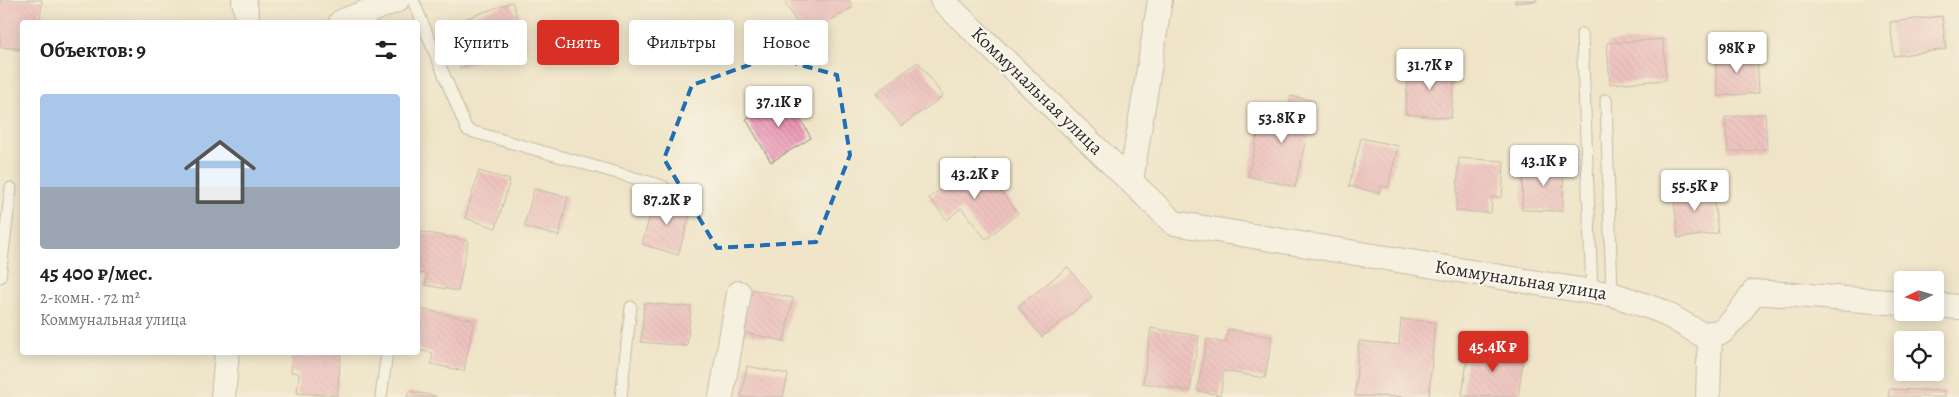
<!DOCTYPE html>
<html lang="ru">
<head>
<meta charset="utf-8">
<style>
  :root { --surface:#fff; --page:#f6f6f6; --text:#202124; --muted:#757577; --accent:#d93025 }
  body { margin:0; font-family:Alegreya,serif; background:var(--page); color:var(--text); height:100vh; display:flex; flex-direction:column; font-size:19px; white-space:nowrap }
  * { box-sizing:border-box; margin:0 }
  p { font-size:16px; color:var(--muted) }
  .icon { flex:none; width:28px; height:28px; fill:none; stroke:currentColor; stroke-width:2; stroke-linecap:round; stroke-linejoin:round }
  .map { position:relative; flex:1; overflow:hidden }
  .sheet { position:absolute; left:20px; top:20px; width:400px; height:335px; display:flex; flex-direction:column; background:var(--surface); border-radius:5px; box-shadow:0 2px 12px #0003 }
  .sheet>* { flex:none }
  .top-card { position:absolute; left:435px; top:20px; width:475px; height:45px; display:flex; gap:10px }
  .needle { width:32px; rotate:265deg }
  .tools { position:absolute; left:1894px; top:271px; display:grid; gap:10px }
  .tools a { display:grid; place-items:center; width:50px; height:50px; border-radius:5px; background:var(--surface); box-shadow:0 2px 12px #0003; font-size:25px }
  .price { position:absolute; translate:-50% -42px; padding:0 11px; border-radius:5px; background:#fff; color:#222; font-size:16px; line-height:32px; filter:drop-shadow(0 1px 2px #0008) }
  .price::after { content:''; position:absolute; left:50%; top:30px; width:15px; height:11px; margin-left:-8px; background:inherit; clip-path:polygon(0 0,100% 0,50% 100%) }
  .price.selected { background:var(--accent); color:#fff }
  ul { padding:0; list-style:none }
  li { display:grid; align-content:center; gap:10px; height:265px; padding:0 20px }
  li span { display:grid; place-items:center; height:155px; border-radius:5px; color:#555 }
  li>.icon { margin-inline-start:auto }
  span .icon { width:90px; height:90px; fill:#fffc; stroke-width:1 }
  li b { font-size:21px }
  h2 { display:flex; justify-content:space-between; align-items:center; height:60px; padding:0 20px; font-size:21px }
  .tag { padding:0 18px; border-radius:5px; background:var(--surface); box-shadow:0 2px 12px #0003; font-size:18px; line-height:45px }
  .tag.selected { background:var(--accent); color:#fff }
  .map>svg:first-child { display:block }
  .building { fill:url(#building-back-hatch) }
  .lines { fill:none; stroke-linecap:round; stroke-linejoin:round }
  .service-casing { stroke:#8d8879; stroke-width:13 }
  .minor-casing { stroke:#8d8879; stroke-width:26 }
  .service { stroke:#fff; stroke-width:11 }
  .minor { stroke:#fff; stroke-width:24 }
  .marked { fill:none; stroke:#1f6fb2; stroke-width:4; stroke-dasharray:10 6; stroke-linejoin:round }
  .labels { text-anchor:middle; dominant-baseline:central; stroke-width:4; stroke-linejoin:round; paint-order:stroke }
  .street-label { font-size:19px; fill:#2b2b2b; stroke:#fbf7ec }
</style>
</head>
<body>
<div class="map">
<svg width="1959" height="397" viewBox="0 0 1959 397">
  <defs>
    <pattern id="building-back-hatch" width="6" height="6" patternUnits="userSpaceOnUse" patternTransform="scale(1.25)"><rect width="6" height="6" fill="#ed98b7"/><path d="M-1 5l2 2M0 0l6 6M5-1l2 2" fill="none" stroke="#c07c95"/></pattern>
  </defs>
  <rect width="100%" height="100%" fill="#fbf7ec"/>
  <filter id="ink" filterUnits="userSpaceOnUse"><feTurbulence type="fractalNoise" baseFrequency=".02" numOctaves="2"/><feDisplacementMap in="SourceGraphic" scale="10" xChannelSelector="R" yChannelSelector="G"/><feConvolveMatrix kernelMatrix="1 2 1 2 8 2 1 2 1" color-interpolation-filters="sRGB"/></filter>
  <filter id="wash" filterUnits="userSpaceOnUse"><feTurbulence type="fractalNoise" baseFrequency=".0096" numOctaves="4" result="noise"/><feDisplacementMap in="SourceGraphic" scale="20" xChannelSelector="R" yChannelSelector="G"/><feGaussianBlur stdDeviation="1.12" result="paint"/><feColorMatrix in="noise" values="0 0 0 0 0 0 0 0 0 0 0 0 0 0 0 0 0 1.4 0 .05"/><feComposite in="paint" operator="in"/></filter>
  <g filter="url(#wash)">
    <rect width="100%" height="100%" fill="#efe4c7"/>
    <g id="blocks">
      <!-- building -->
      <path class="building" d="M0 0H42L40 22H22V49L0 47Z
        M787 0H849L853 7 804 36 785 2Z
        M1515 0H1537V1L1515 3Z
        M512 2 527 44 460 68 445 26Z
        M1942 16 1946 49 1894 56 1890 22Z
        M1663 39 1666 80 1610 84 1607 43Z
        M1757 53 1759 93 1718 96 1715 56Z
        M918 62 943 96 901 126 876 93Z
        M1409 64 1455 68 1451 118 1405 114Z
        M787 95 811 138 771 162 746 119Z
        M1291 96 1315 101 1295 187 1248 176 1262 117 1285 122Z
        M1765 114 1767 149 1728 152 1725 117Z
        M1361 138 1398 146 1388 187 1381 186 1379 193 1349 186Z
        M1459 158 1504 161 1502 197H1492L1491 213 1456 211Z
        M976 160 1018 213 986 239 961 208 947 220 929 198Z
        M1538 160 1564 161 1563 211 1522 210 1523 166 1538 167Z
        M479 171 510 180 496 228 465 218Z
        M1712 187 1718 233 1678 238 1673 191Z
        M534 189 568 197 559 236 524 227Z
        M655 198 692 209 678 255 642 244Z
        M418 231 468 241 458 291 425 285 427 274 418 273Z
        M1068 267 1092 297 1042 337 1018 307Z
        M750 289 793 298 784 341 740 332Z
        M644 303 691 307 687 346 641 342Z
        M420 309 474 320 464 371 431 364 433 353 418 350V323Z
        M1401 319 1435 322 1429 397 1355 396 1359 341 1399 345Z
        M1151 328 1199 336 1190 391 1143 383Z
        M1228 329 1272 337 1265 378 1224 371 1220 395 1197 391 1207 339 1225 343Z
        M1469 347 1524 354 1518 397 1462 396Z
        M292 352H341L337 396 297 393 299 373 291 372Z
        M747 366 788 374 783 397H741Z
        M1889 389 1945 391V397H1889Z
        M409 391 436 396V397H407Z"/>
    </g>
  </g>
  <g filter="url(#ink)">
    <use href="#blocks" fill-opacity="0" stroke="#8d8879" stroke-width="1"/>
    <g class="lines">
      <defs>
        <path id="service" d="M413 0 467 130 663 186
          M1582 34 1592 292
          M1606 100 1612 294
          M0 277 11 188
          M381 397 387 352
          M621 397 631 307"/>
        <path id="minor" d="M244 0 248 22
          M942 0 1174 223 1592 292 1612 294 1661 311 1701 334 1722 332 1737 316 1754 292 1902 303
          M341 22 397 0
          M1131 181 1160 0
          M1935 305 1959 307
          M223 397 227 352
          M721 397 739 293
          M1708 397 1710 333"/>
      </defs>
      <!-- service casing -->
      <use href="#service" class="service-casing"/>
      <!-- minor casing -->
      <use href="#minor" class="minor-casing"/>
      <!-- service -->
      <use href="#service" class="service"/>
      <!-- minor -->
      <use href="#minor" class="minor"/>
    </g>
  </g>
  <!-- marked area -->
  <path d="M0 0H1959V397H0ZM772 57 837 75 850 155 816 242 717 248 664 159 692 85Z" fill="#efe4c7" fill-opacity=".55" fill-rule="evenodd"/>
  <path class="marked" d="M772 57 837 75 850 155 816 242 717 248 664 159 692 85Z"/>
  <g class="labels">
    <!-- street labels -->
    <g class="street-label">
      <text transform="translate(1037 91) rotate(44)">Коммунальная улица</text>
      <text transform="translate(1521 280) rotate(9)">Коммунальная улица</text>
    </g>
  </g>
</svg>
<div class="tools">
<a><svg class="needle" viewBox="-14 -14 28 28"><path d="M0-13l5 13h-10z" fill="#e53935"/><path d="M0 13l5-13h-10z" fill="#757577"/></svg></a>
<a><svg class="icon" aria-label="locate" viewBox="0 0 24 24"><circle cx="12" cy="12" r="6"/><path d="M12 2v4M12 18v4M2 12h4M18 12h4"/></svg></a>
</div>
<b class="price" style="left:1737px;top:74px">98K ₽</b>
<b class="price" style="left:1430px;top:91px">31.7K ₽</b>
<b class="price" style="left:779px;top:128px">37.1K ₽</b>
<b class="price" style="left:1282px;top:144px">53.8K ₽</b>
<b class="price" style="left:1544px;top:187px">43.1K ₽</b>
<b class="price" style="left:975px;top:200px">43.2K ₽</b>
<b class="price" style="left:1695px;top:212px">55.5K ₽</b>
<b class="price" style="left:667px;top:226px">87.2K ₽</b>
<b class="price selected" style="left:1493px;top:373px">45.4K ₽</b>
<div class="top-card">
<a class="tag">Купить</a>
<a class="tag selected">Снять</a>
<a class="tag">Фильтры</a>
<a class="tag">Новое</a>
</div>
<section class="sheet">
<h2>Объектов: 9<svg class="icon" aria-label="filters" viewBox="0 0 24 24"><path d="M4 7h16M4 17h16"/><circle cx="9" cy="7" r="2"/><circle cx="15" cy="17" r="2"/></svg></h2>
<ul>
<li><span style="background:linear-gradient(#a9c7e8 60%,#9aa5b1 0)"><svg class="icon" aria-label="home" viewBox="0 0 24 24"><path d="M3 11l9-7 9 7M6 9v11h12V9"/></svg></span><div><b>45 400 ₽/мес.</b><p>2-комн. · 72 m²</p><p>Коммунальная улица</p></div></li>
</ul>
</section>
</div>
</body>
</html>
